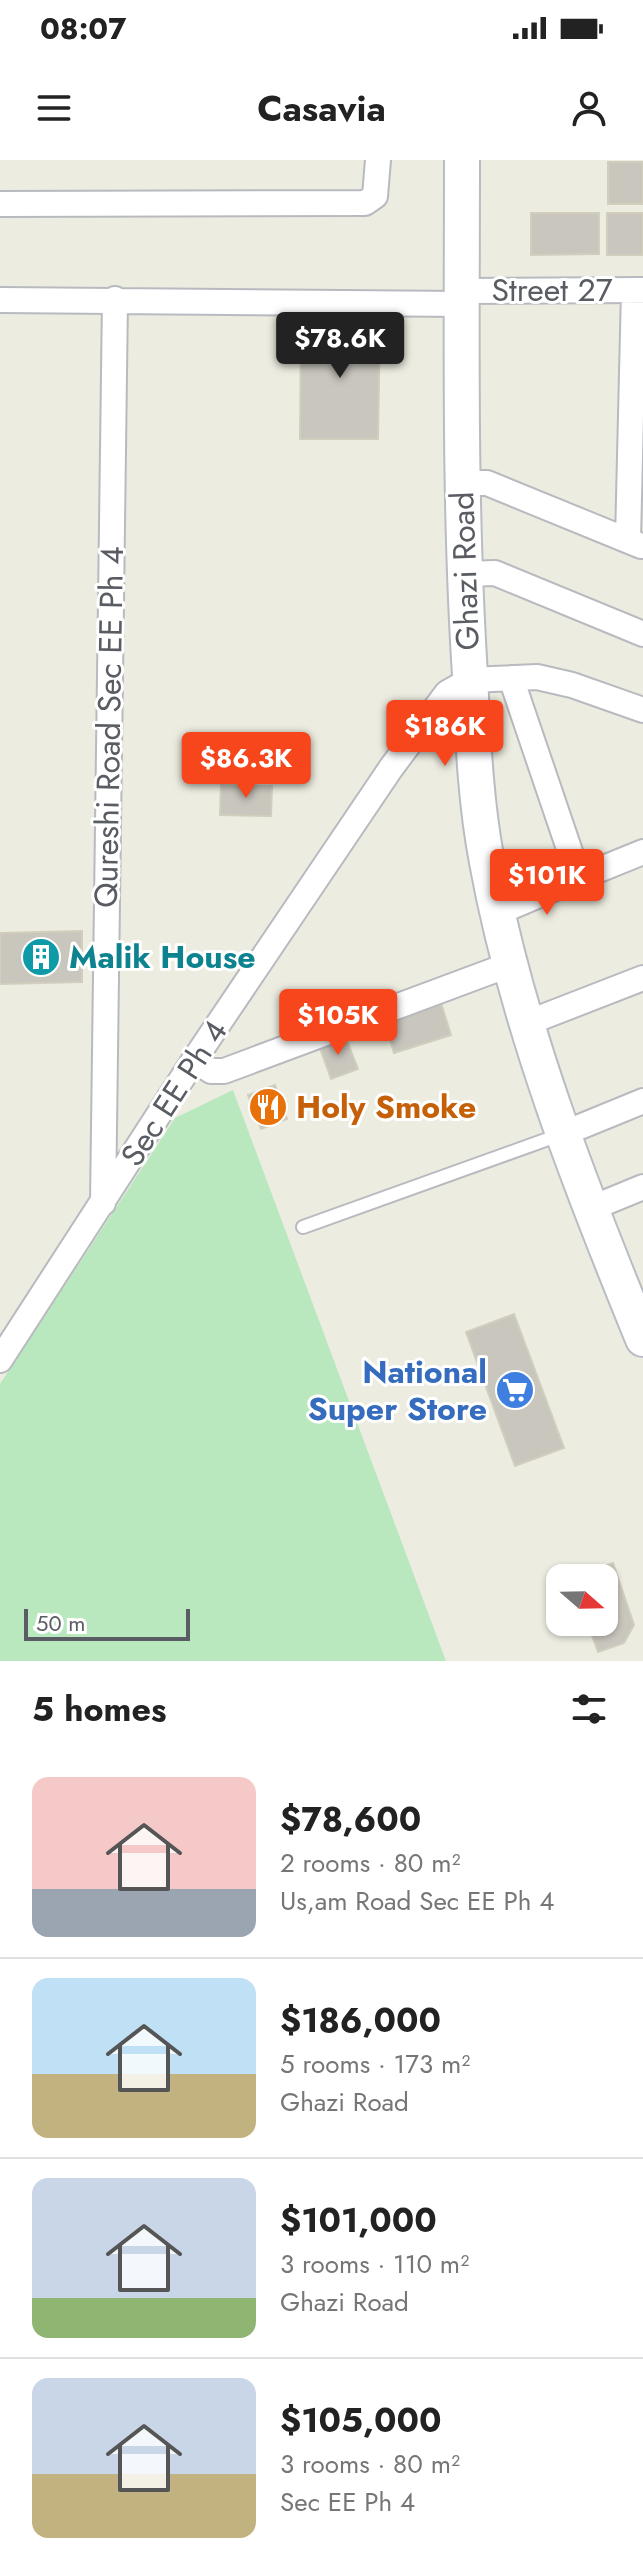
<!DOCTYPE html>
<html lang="en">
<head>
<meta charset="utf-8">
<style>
  :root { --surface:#fff; --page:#f2f2f2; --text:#222; --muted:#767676; --line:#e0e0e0; --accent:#f7451c }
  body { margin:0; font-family:Jost,sans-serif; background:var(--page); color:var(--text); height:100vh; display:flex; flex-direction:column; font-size:30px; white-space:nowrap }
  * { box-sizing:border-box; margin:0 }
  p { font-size:26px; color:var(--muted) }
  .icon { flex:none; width:44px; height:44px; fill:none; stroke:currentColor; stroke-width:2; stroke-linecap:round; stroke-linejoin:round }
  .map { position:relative; height:1501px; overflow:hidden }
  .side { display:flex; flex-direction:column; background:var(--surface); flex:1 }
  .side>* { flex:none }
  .needle { width:52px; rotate:110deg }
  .controls { position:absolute; left:546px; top:1404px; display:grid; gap:16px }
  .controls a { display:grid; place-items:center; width:72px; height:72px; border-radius:16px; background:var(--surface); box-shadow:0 2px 6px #0004; font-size:40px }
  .scale { position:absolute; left:24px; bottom:20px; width:166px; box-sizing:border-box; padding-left:8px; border:4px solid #595c62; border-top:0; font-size:22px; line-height:28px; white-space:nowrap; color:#595c62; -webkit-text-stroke:6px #fff; paint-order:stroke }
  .price { position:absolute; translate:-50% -68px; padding:0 18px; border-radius:8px; background:var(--accent); color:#fff; font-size:26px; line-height:52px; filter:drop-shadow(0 2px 4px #0008) }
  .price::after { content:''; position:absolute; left:50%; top:48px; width:24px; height:18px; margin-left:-12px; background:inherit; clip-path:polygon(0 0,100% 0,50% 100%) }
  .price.current { background:#222; color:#fff }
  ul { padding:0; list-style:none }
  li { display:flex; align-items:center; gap:24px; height:200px; padding:0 32px }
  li+li { border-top:2px solid var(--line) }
  li span { display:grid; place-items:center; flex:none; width:224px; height:160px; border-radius:16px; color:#555 }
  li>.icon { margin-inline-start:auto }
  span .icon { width:96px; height:96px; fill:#fffc; stroke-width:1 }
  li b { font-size:34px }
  h2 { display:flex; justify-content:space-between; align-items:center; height:96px; padding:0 32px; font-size:34px }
  .status { display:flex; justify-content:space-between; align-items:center; height:56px; padding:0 40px; background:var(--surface); direction:ltr }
  .status svg { height:22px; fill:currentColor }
  header { display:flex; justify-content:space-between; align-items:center; height:104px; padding:0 32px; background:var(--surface); font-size:36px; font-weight:700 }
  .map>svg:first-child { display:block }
  .green { fill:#b9e8bf }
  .building { fill:#c8c6bd; stroke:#d2cebe; stroke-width:2 }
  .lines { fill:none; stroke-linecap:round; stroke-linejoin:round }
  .service-casing { stroke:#b8bac0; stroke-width:16 }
  .minor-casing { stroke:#b8bac0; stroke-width:28 }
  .secondary-casing { stroke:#b9bcc3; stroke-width:38 }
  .service { stroke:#fff; stroke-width:12 }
  .minor { stroke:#fff; stroke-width:24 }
  .secondary { stroke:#fff; stroke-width:34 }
  .labels { text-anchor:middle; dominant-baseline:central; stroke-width:6; stroke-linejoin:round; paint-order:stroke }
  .street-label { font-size:32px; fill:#595c62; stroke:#fff }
  .culture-label { font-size:32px; font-weight:bold; fill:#0d838f; stroke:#fff; text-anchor:start }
  .food-label { font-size:32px; font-weight:bold; fill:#c56008; stroke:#fff; text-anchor:start }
  .shop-label { font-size:32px; font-weight:bold; fill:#366cbe; stroke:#fff; text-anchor:end }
</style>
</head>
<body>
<div class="status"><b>08:07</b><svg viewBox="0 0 49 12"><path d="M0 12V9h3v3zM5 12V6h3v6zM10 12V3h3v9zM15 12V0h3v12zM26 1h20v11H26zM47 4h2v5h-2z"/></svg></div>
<header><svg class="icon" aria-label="menu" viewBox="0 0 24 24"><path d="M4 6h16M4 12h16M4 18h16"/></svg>Casavia<svg class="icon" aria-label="person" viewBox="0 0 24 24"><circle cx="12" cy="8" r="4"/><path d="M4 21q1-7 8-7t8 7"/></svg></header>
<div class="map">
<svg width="643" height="1501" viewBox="0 0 643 1501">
  <rect width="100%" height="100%" fill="#edece0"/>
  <!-- green -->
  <path class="green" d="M233 930 446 1501H0V1224L175 958Z"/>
  <!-- building -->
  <path class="building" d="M608 2H643V44H608Z
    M531 53H599V94L531 95Z
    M607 53H643V95H607Z
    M301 160 380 161 378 279H300Z
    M221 625 272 626 271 656 220 655Z
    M82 771V822L0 824V773Z
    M441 843 451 875 394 893 384 861Z
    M345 876 358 909 331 919 319 885Z
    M275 925 287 959 261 969 248 935Z
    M514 1154 564 1288 515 1306 466 1172Z
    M613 1403 634 1465 624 1483 598 1492 587 1462H604V1418L572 1417Z"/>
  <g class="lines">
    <defs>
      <path id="service" d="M303 1067 562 974"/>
      <path id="minor" d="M0 44 365 43 375 36 378 0
        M462 131 643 130
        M0 140 462 144
        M461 323H487L641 386
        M628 380 634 130
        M463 414 495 413 643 474
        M511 518 579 718 643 692
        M497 753 579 718
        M527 863 643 818
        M194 900 211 911H224L511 804
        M565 973 643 941
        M103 1043 115 139
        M592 1048 643 1027
        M0 1200 194 900 391 608 447 533 470 520 537 517 572 525 643 550"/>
      <path id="secondary" d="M462 0C462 172 459 343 470 515 473 577 475 639 487 702 517 865 580 1025 643 1179"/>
    </defs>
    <!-- service casing -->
    <use href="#service" class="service-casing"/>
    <!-- minor casing -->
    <use href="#minor" class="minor-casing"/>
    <!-- secondary casing -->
    <use href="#secondary" class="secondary-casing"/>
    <!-- service -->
    <use href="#service" class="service"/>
    <!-- minor -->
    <use href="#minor" class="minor"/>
    <!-- secondary -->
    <use href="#secondary" class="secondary"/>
  </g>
  <!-- icons -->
  <defs>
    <symbol id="building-disc" viewBox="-11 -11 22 22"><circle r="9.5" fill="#0f9aa8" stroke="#fff"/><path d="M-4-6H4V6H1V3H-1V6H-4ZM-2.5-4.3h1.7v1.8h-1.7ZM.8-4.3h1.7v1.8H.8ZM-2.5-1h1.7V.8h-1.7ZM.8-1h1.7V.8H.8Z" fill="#fff"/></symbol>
    <symbol id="restaurant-disc" viewBox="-11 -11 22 22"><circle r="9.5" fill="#e8710a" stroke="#fff"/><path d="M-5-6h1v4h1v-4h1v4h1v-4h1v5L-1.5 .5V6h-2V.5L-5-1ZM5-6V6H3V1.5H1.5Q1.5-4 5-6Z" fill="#fff"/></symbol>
    <symbol id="supermarket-disc" viewBox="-11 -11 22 22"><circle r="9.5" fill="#3f7fe0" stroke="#fff"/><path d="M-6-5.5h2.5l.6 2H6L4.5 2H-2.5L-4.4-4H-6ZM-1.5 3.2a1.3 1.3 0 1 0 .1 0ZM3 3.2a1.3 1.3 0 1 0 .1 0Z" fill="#fff"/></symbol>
  </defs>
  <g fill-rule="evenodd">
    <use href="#building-disc" x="19" y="775" width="44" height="44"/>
    <use href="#restaurant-disc" x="246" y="925" width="44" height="44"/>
    <use href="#supermarket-disc" x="493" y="1208" width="44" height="44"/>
  </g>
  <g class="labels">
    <!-- street labels -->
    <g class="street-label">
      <text x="552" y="130">Street 27</text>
      <text transform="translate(465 411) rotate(-92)">Ghazi Road</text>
      <text transform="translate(109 567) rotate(-89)">Qureshi Road Sec EE Ph 4</text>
      <text transform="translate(174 933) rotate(-57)">Sec EE Ph 4</text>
    </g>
    <!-- culture labels -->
    <g class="culture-label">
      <text x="69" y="797">Malik House</text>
    </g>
    <!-- food labels -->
    <g class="food-label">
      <text x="296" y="947">Holy Smoke</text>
    </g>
    <!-- shop labels -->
    <g class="shop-label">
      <text x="487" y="1212">National<tspan x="487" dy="37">Super Store</tspan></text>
    </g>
  </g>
</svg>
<div class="controls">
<a><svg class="needle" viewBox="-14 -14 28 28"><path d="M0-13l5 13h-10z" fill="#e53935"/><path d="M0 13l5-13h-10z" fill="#767676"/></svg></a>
</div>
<div class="scale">50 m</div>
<b class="price current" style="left:340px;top:220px">$78.6K</b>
<b class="price" style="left:445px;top:608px">$186K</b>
<b class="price" style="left:246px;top:640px">$86.3K</b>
<b class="price" style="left:547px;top:757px">$101K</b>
<b class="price" style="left:338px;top:897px">$105K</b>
</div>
<section class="side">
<h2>5 homes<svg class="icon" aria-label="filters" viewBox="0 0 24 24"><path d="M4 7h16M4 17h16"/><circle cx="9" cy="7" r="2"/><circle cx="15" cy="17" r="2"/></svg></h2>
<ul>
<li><span style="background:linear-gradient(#f6c9c9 70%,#9aa5b1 0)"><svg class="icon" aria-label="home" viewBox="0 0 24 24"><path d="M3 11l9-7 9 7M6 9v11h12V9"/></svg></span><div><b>$78,600</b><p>2 rooms · 80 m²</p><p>Us,am Road Sec EE Ph 4</p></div></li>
<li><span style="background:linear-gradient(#bfe0f5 60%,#c2b280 0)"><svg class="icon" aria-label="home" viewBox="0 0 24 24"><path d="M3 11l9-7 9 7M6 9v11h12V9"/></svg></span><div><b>$186,000</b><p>5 rooms · 173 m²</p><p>Ghazi Road</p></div></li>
<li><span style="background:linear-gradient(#c9d6e8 75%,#8fb573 0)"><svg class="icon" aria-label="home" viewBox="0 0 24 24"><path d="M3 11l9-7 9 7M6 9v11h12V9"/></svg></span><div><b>$101,000</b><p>3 rooms · 110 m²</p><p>Ghazi Road</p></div></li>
<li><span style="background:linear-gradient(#c9d6e8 60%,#c2b280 0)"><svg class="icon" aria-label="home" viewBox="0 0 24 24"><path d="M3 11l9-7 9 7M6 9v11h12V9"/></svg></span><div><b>$105,000</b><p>3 rooms · 80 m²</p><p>Sec EE Ph 4</p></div></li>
</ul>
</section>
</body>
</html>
